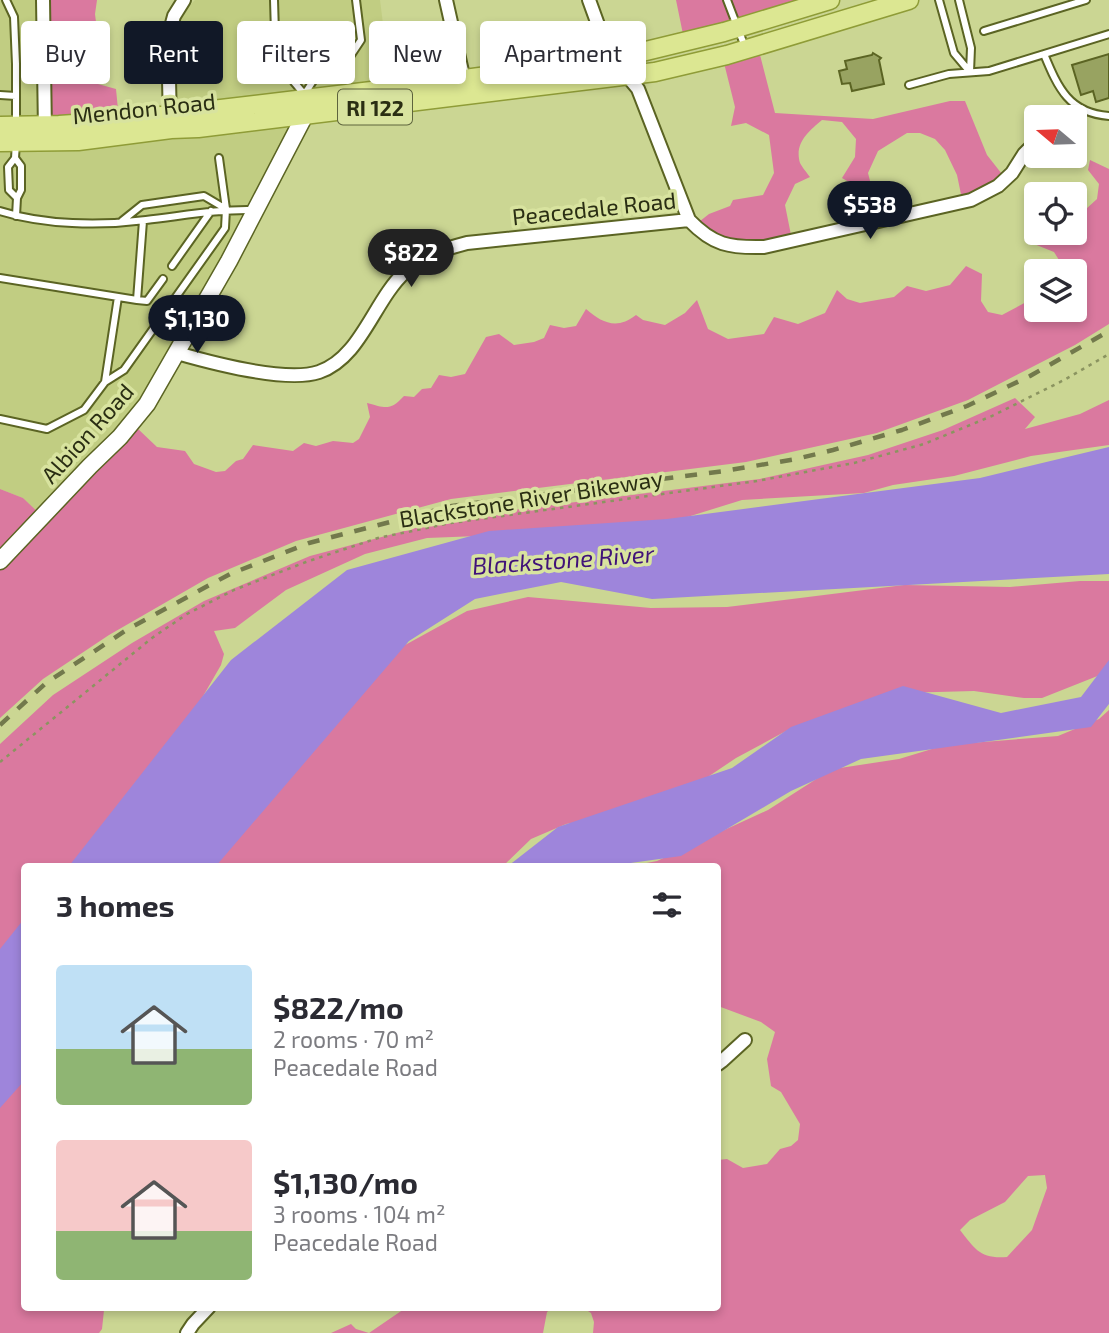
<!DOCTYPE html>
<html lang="en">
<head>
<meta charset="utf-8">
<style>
  :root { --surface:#fff; --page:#f7f7f7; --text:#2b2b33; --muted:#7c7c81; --accent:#111827 }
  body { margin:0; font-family:"Exo 2",sans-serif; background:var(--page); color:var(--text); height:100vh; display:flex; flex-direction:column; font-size:26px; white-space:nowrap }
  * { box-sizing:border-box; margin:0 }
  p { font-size:23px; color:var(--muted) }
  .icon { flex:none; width:38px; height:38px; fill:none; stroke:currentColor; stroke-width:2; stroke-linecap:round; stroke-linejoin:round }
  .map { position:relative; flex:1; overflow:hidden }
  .side { position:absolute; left:21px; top:863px; width:700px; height:448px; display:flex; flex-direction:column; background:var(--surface); border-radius:7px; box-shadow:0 4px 10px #0003 }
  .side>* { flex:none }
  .guide { position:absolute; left:21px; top:21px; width:700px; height:63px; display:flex; gap:14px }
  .needle { width:46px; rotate:289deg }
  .controls { position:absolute; left:1024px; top:105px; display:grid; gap:14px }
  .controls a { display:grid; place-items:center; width:63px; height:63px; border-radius:7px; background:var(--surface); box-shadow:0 4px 10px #0003; font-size:35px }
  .price { position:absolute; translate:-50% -60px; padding:0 16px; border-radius:24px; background:var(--accent); color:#fff; font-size:23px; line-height:46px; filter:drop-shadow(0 2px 4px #0008) }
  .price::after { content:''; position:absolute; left:50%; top:42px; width:21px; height:16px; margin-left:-10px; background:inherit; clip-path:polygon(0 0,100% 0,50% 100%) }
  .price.selected { background:#222; color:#fff }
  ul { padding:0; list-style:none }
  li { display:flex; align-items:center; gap:21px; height:175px; padding:0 35px }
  li span { display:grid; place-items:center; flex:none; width:196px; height:140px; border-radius:7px; color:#555 }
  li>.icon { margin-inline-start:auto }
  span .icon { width:84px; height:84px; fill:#fffc; stroke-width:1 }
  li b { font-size:30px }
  h2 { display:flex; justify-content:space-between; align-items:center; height:84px; padding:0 35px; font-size:30px }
  .chip { padding:0 24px; border-radius:7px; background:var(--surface); box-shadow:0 4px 10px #0003; font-size:24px; line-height:63px }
  .chip.selected { background:var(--accent); color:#fff }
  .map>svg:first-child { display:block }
  .built { fill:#c1cd82 }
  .forest { fill:#da799f; fill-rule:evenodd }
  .water { fill:#9e85db }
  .building { fill:#98a361; stroke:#5b6423; stroke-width:2 }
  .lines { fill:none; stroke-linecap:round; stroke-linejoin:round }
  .lane-casing { stroke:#5b6423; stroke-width:10 }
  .street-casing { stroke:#5b6423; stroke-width:16 }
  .secondary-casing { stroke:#5b6423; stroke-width:19 }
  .primary-casing { stroke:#8f9c37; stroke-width:21 }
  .path { stroke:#8b9460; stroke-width:2.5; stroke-dasharray:3.5 5; stroke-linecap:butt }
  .lane { stroke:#fff; stroke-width:6 }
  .street { stroke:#fff; stroke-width:12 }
  .secondary { stroke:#fff; stroke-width:16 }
  .primary { stroke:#dce792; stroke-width:18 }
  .rail { stroke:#72794c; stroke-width:4.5; stroke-dasharray:12 12; stroke-linecap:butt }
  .labels { text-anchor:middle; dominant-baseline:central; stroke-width:7; stroke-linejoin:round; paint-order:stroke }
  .shield { fill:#d8e39f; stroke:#5e643d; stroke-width:2 }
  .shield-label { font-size:21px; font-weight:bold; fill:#2a2e13 }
  .street-label { font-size:23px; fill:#2a2e13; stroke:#d8e39f }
  .water-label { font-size:24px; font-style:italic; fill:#401279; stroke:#d8e39f }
</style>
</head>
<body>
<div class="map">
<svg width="1109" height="1333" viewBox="0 0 1109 1333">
  <rect width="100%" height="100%" fill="#cbd693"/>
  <!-- built -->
  <path class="built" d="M0 0H40L46 131 168 121 171 32 178 18 195 0H380L392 96 316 105 183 353 44 519 23 498 0 489Z"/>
  <!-- forest -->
  <path class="forest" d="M40 0H97L95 14 97 30 89 39 87 53 92 77 98 84 116 89 119 120 49 132Z
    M676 0H837L685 44Z
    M759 51 775 113 873 119 950 101H965L987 155 1009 183 993 196 963 204 957 175 945 150 935 139 920 133H907L878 151 868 173 880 220 869 228 861 189 842 178 855 157 856 139 842 122 822 120C809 131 794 143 800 163 802 167 807 173 810 177L795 184 785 205 792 240 732 248 695 225 709 214 730 206 733 200 763 195 774 173 769 135 746 123 731 126 735 107 724 63Z
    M1090 160 1109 169V324L1075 345 968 400 877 433 746 462 451 499 296 541 208 578 109 635 43 679 0 718V489L23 498 44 518 137 428 157 447 185 451 194 464 216 472 225 471 236 461 243 459 253 445 293 451 304 443 316 446 333 441 353 443 359 439 370 417 367 403C386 408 390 411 404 396L414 397 422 389 431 388 439 375 451 377 465 374 486 337 499 334 514 345 534 342 544 338 550 325 564 328 576 326 586 309C602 323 617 330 636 315L643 320 665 325 685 313 697 300 708 329 728 339 764 334 774 317 798 324 825 313 837 290 847 299 860 303 894 297 907 286 926 291 950 285 966 266 982 274 981 301 988 312 1002 315 1028 301 1036 290V310H1074V271H1056L1059 260 1054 252 1034 244 1039 233H1074L1075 219 1097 199 1099 184 1088 170Z
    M1015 398 1035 417 1025 429 1080 414 1109 400V445L1031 456 954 476 893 485 864 493 742 500 668 523 533 534 427 538 365 554 286 590 235 628 214 631 224 654 221 665 191 717 79 866H24V927L0 952V744L53 695 132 643 204 601 310 556 457 517 735 482 760 479 868 455 943 430Z
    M1080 581H1109V664L1100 675 1042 698H1024L974 691 900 693 786 731 736 758 678 797 641 810 566 824 531 839 503 866H203L396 650 467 611 528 597 651 608 727 607 904 585 1010 587Z
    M1109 710V1333H593L594 1322 591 1313 582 1307H718V1160L727 1159 743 1168 767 1164 780 1149 791 1146 798 1140 800 1124 781 1092 771 1086 767 1059 775 1032 761 1022 718 1006V866H631L657 861 768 810 821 776 840 768 899 759 945 745 1058 736 1099 719ZM1045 1175 1047 1188 1032 1230 1007 1257C980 1259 975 1249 960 1230L970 1220 1005 1202 1028 1176Z
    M24 1068V1307H107L104 1310 102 1329 99 1333H0V1096Z
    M407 1307H553L547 1312 543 1333H331L351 1324 356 1329 369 1333Z"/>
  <!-- water -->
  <path class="water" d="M1109 447V574L652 599 561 582 475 599 409 641 216 866H69L231 660 347 570 489 531 667 519 980 478Z
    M1109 660V704L1091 727 861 759 791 791 681 856 609 866H508L558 827 732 768 791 727 903 686 1001 713 1081 697Z
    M24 919V1081L0 1108V949Z"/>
  <!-- building -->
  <path class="building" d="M873 53 881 58 879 60 884 84 852 91 850 83 842 84 839 71 847 69 845 61 872 55Z
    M1109 54V98L1096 102 1093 91 1081 95 1072 65Z"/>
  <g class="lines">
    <defs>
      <path id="lane" d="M6 0 14 17 16 64V125
        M274 0 275 33 292 63 294 82 304 94
        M727 0 745 47
        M939 0 954 53 970 72
        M959 0 971 48 970 72
        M984 31 1086 0
        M1044 54C1058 88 1069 113 1109 116
        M292 63 311 62
        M909 85 949 74 989 71 1109 34
        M0 95 16 96
        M304 95 313 81 311 62 351 55 361 40 356 0
        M16 143 15 158 8 167 9 190 17 198
        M15 158 21 166V190L17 198 16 216
        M0 211C44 225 100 226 146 220 182 216 217 209 254 210
        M122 221 142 205 204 196 226 209
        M172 266 211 211
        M0 278 137 300 143 221
        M137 300 147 301 163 279
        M105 382 124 370 225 228 226 209 219 158
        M0 419 47 429 84 410 105 382 118 297"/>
      <path id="street" d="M43 0 45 131
        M446 0 464 80
        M589 0 605 44 613 59 638 89 689 220C713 245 729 248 764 247L971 200 998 186 1012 173 1024 154 1036 142
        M170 122 168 38 174 16 184 0
        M177 353C212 363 286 383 319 372 361 358 374 300 405 272 423 255 444 249 467 243L689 220
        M718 1064 722 1061 745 1040
        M187 1333 193 1324 209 1307"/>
      <path id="secondary" d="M0 561 90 466 120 437 147 404 229 261 305 115V106"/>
      <path id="primary" d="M0 126 59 125 119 121 405 87 613 59 724 32 830 0
        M0 142 78 141 171 129 198 128 655 72 727 55 909 0"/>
    </defs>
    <!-- lane casing -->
    <use href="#lane" class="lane-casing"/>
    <!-- street casing -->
    <use href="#street" class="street-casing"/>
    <!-- secondary casing -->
    <use href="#secondary" class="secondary-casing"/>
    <!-- primary casing -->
    <use href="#primary" class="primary-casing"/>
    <!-- path -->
    <path class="path" d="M0 762 152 638 187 614 234 590 306 562 378 538 451 523 757 481 854 463 924 444 992 416 1064 380 1109 354"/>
    <!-- lane -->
    <use href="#lane" class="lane"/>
    <!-- street -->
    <use href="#street" class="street"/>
    <!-- secondary -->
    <use href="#secondary" class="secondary"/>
    <!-- primary -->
    <use href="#primary" class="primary"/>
    <!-- rail -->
    <path class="rail" d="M0 725 46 683 128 629 230 574 309 543 452 506 724 471 796 459 833 450 902 430 967 406 1030 376 1109 331"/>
  </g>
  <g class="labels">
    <!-- shield labels -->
    <rect class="shield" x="338" y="89.5" width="74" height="35" rx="5"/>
    <g class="shield-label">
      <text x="375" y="107">RI 122</text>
    </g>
    <!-- street labels -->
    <g class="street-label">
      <text transform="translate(144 108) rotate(-6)">Mendon Road</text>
      <text transform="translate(594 208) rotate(-6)">Peacedale Road</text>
      <text transform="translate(87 433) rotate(-48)">Albion Road</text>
      <text transform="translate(531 498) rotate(-9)">Blackstone River Bikeway</text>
    </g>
    <!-- water labels -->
    <g class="water-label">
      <text transform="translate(563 559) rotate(-4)">Blackstone River</text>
    </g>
  </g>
</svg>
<div class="controls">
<a><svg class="needle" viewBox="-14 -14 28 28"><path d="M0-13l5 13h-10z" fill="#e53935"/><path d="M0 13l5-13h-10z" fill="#7c7c81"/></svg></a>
<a><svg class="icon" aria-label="locate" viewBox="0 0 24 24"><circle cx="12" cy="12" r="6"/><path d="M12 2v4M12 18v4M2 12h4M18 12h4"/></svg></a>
<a><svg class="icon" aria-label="layers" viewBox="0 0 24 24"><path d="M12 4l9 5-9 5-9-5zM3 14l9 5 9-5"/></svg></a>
</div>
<b class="price" style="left:870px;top:241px">$538</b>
<b class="price selected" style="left:411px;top:289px">$822</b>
<b class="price" style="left:197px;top:355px">$1,130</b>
<div class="guide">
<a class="chip">Buy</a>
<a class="chip selected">Rent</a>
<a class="chip">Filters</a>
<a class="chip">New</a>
<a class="chip">Apartment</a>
</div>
<section class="side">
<h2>3 homes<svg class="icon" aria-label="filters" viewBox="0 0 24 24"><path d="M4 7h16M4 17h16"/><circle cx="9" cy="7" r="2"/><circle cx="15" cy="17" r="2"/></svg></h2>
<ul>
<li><span style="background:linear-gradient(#bfe0f5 60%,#8fb573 0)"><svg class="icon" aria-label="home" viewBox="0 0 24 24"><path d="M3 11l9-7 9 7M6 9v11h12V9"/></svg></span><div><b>$822/mo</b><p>2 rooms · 70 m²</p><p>Peacedale Road</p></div></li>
<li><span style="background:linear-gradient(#f6c9c9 65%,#8fb573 0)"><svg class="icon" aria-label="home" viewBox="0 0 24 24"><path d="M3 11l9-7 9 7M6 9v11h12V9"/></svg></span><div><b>$1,130/mo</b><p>3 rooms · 104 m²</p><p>Peacedale Road</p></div></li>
</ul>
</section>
</div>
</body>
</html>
